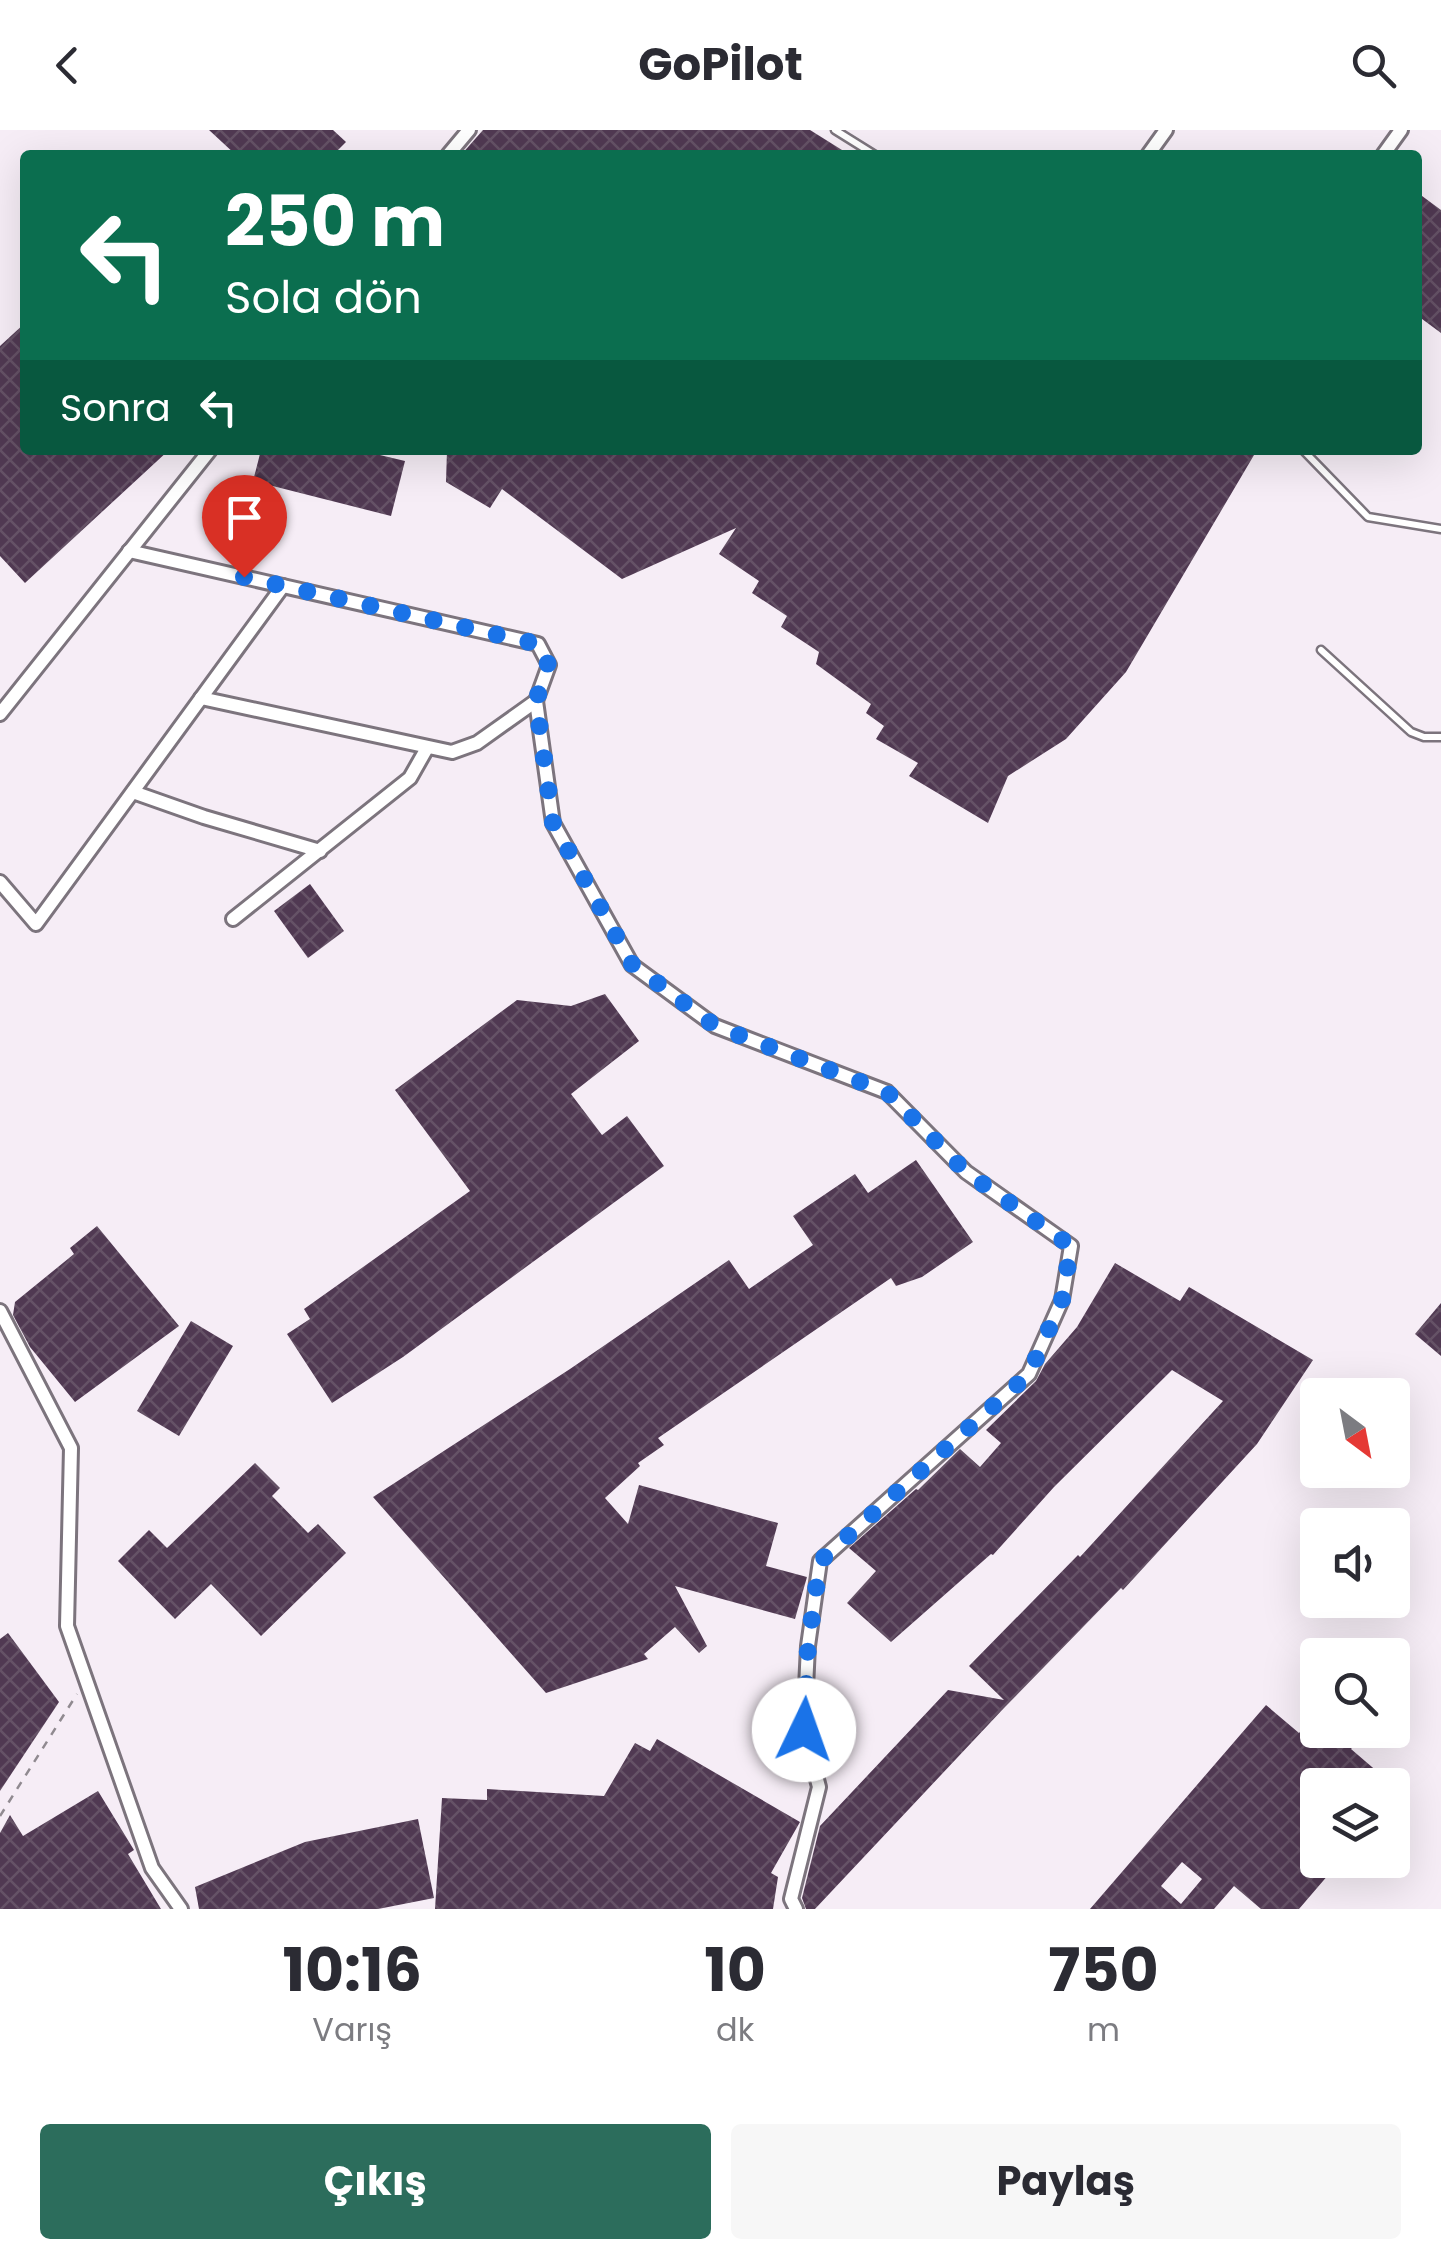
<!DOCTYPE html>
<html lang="tr">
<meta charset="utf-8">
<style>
:root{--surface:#fff;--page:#f7f7f7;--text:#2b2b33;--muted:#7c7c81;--accent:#2c6d5c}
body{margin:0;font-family:Poppins,sans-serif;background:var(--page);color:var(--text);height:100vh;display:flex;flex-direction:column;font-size:38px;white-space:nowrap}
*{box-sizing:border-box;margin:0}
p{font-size:32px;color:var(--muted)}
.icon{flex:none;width:55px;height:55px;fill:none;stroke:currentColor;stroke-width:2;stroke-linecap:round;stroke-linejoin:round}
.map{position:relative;height:1779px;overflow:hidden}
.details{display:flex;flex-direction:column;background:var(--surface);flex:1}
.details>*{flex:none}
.guide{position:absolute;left:20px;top:20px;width:1402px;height:305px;border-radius:10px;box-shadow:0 10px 40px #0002;background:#0b6e4f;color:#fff;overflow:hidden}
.needle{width:65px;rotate:148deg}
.fabs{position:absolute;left:1300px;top:1248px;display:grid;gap:20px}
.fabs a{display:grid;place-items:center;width:110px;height:110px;border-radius:10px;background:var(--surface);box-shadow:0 10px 40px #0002;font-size:50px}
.pin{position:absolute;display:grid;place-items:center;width:85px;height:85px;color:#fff;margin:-102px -42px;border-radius:50% 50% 50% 0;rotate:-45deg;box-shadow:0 0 10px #0007}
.pin .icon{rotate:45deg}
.me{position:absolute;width:110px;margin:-55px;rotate:3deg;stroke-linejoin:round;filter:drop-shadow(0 0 8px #0008)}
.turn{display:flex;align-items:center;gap:35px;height:210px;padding:0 40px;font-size:45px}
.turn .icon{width:130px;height:130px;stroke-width:2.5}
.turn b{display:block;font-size:70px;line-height:85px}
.then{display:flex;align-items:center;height:95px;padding:0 40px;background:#0003;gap:20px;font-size:38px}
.eta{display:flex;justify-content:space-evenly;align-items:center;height:170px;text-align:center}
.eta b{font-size:60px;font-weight:700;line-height:70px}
.button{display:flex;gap:20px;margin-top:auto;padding:20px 40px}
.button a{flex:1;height:115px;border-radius:10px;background:var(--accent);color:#fff;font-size:40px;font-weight:700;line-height:115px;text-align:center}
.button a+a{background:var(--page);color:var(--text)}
header{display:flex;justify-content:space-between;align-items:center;height:130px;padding:0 40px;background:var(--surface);font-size:45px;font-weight:700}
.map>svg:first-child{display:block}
</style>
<header><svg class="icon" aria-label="back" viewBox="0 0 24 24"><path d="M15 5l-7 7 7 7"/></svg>GoPilot<svg class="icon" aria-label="search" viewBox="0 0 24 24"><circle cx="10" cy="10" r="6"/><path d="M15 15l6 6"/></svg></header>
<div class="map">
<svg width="1441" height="1779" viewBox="0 0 1441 1779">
<defs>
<pattern id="building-cross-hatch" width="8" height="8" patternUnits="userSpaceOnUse" patternTransform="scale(2.5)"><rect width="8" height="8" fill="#503952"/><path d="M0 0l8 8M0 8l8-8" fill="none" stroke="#655266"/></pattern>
</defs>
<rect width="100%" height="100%" fill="#f6edf6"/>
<g fill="url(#building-cross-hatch)" fill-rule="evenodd">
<polygon points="209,0 333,0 346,12 333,25 236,25"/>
<polygon points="483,0 810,0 850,25 461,25"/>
<polygon points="1418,63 1441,80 1441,203 1418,186"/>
<polygon points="25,193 25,320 169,320 25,453 0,426 0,216"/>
<polygon points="261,320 359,320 405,331 391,386 253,351"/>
<polygon points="447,320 1257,320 1126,542 1066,609 1008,646 988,693 909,646 918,633 876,609 884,596 866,583 871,574 816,534 819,522 781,497 787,486 752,463 759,451 719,424 736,398 622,449 502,359 490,378 446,352"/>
<polygon points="310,754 344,801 308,828 274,781"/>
<polygon points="605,864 639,911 571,964 602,1005 627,986 664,1036 403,1227 332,1273 287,1204 310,1189 304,1179 470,1061 395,960 517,870 571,876"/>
<polygon points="916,1030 973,1112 922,1147 896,1156 891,1148 658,1308 664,1315 638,1333 640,1336 605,1368 628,1394 639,1355 778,1393 766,1436 807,1447 795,1489 675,1456 707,1516 699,1523 675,1497 644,1524 648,1529 546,1563 373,1367 570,1239 729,1130 749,1159 813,1115 793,1086 855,1044 868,1063"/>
<polygon points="97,1096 179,1196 75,1272 30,1217 13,1185 15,1172 74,1124 70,1118"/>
<polygon points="1115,1133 1180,1171 1189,1157 1313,1230 1257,1314 1123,1460 1121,1458 1004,1578 815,1779 806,1779 802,1768 820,1696 948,1560 1004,1570 969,1536 1078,1425 1080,1427 1223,1271 1172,1240 1054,1357 993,1425 991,1424 891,1512 847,1473 876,1441 849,1418 916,1359 918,1360 960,1319 980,1337 1001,1313 986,1300 1036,1251 1045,1234 1077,1197"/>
<polygon points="1441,1173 1441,1226 1415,1204"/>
<polygon points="191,1191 233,1216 179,1306 137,1281"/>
<polygon points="255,1333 280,1358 272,1366 308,1403 318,1394 346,1423 261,1506 211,1454 175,1489 118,1431 149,1400 167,1418"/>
<polygon points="8,1503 59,1572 0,1661 0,1509"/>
<path d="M1266,1575L1299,1603L1318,1582V1600H1355L1362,1606L1351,1619L1393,1655H1318V1730H1341L1299,1779H1261L1234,1756L1214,1779H1090ZM1182,1732L1202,1749L1181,1774L1161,1756Z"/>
<polygon points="657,1609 800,1692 771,1743 778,1747 773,1779 435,1779 442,1668 487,1670 487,1659 604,1666 635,1613 650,1621"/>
<polygon points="98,1661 134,1720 128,1724 161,1779 0,1779 0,1703 10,1685 23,1706"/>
<polygon points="418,1689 434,1768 378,1779 199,1779 195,1757 305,1712"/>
</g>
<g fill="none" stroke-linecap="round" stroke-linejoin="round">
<defs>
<g id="service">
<polyline points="835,0 875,25"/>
<polyline points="1303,320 1368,387 1441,399"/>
<polyline points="1321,520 1411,602 1424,607 1441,607"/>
</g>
<g id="minor">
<polyline points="448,25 469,0"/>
<polyline points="1148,25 1166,0"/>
<polyline points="1383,25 1401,0"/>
<polyline points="129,421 538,514 549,535 536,571 553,693 632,835 715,896 887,962 966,1042 1071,1116 1062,1170 1029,1244 820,1431 808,1516 804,1600 819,1657 791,1769 796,1779"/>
<polyline points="201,568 452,622 477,613 536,571"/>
<polyline points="0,584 210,320"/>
<polyline points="133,662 204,687 320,721"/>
<polyline points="0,752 36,794 283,456"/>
<polyline points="233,789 410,648 427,618"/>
<polyline points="0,1181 71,1318 67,1496 152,1738 181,1779"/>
</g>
</defs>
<use href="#service" stroke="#7c747d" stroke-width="11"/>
<use href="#minor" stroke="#7c747d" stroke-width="18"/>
<polyline stroke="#908a90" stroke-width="2.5" stroke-dasharray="8 8" stroke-linecap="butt" points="0,1686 77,1564"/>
<use href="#service" stroke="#fff" stroke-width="6"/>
<use href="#minor" stroke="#fff" stroke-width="12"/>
</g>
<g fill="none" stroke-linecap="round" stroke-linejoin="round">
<polyline stroke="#1a73e8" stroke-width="18" stroke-dasharray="0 32.4" points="244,447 538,514 545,522 548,535 536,571 553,693 632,834 715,896 887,962 966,1042 1071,1116 1062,1170 1029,1244 820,1431 808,1516 804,1600"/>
</g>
</svg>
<div class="fabs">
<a><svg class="needle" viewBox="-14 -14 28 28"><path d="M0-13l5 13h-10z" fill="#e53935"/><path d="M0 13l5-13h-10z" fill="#7c7c81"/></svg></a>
<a><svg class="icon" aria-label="sound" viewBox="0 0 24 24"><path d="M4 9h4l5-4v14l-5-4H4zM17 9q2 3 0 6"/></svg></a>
<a><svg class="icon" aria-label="search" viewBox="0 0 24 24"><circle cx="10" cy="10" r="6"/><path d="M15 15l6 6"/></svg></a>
<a><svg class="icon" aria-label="layers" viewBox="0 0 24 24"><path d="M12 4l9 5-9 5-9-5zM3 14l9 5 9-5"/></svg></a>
</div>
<div class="pin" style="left:244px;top:447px;background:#d93025"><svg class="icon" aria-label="arrive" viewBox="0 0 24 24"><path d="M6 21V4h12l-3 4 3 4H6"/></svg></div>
<svg class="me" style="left:804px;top:1600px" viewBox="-20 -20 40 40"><circle r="19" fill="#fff"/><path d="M0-13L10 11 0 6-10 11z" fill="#1a73e8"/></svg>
<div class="guide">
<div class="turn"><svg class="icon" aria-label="left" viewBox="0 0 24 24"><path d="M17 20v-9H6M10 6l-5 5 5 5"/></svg><div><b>250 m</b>Sola dön</div></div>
<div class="then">Sonra<svg class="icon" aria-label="left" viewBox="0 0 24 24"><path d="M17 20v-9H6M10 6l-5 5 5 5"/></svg></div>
</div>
</div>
<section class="details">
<div class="eta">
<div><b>10:16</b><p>Varış</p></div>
<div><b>10</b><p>dk</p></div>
<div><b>750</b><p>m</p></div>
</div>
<div class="button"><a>Çıkış</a><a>Paylaş</a></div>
</section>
